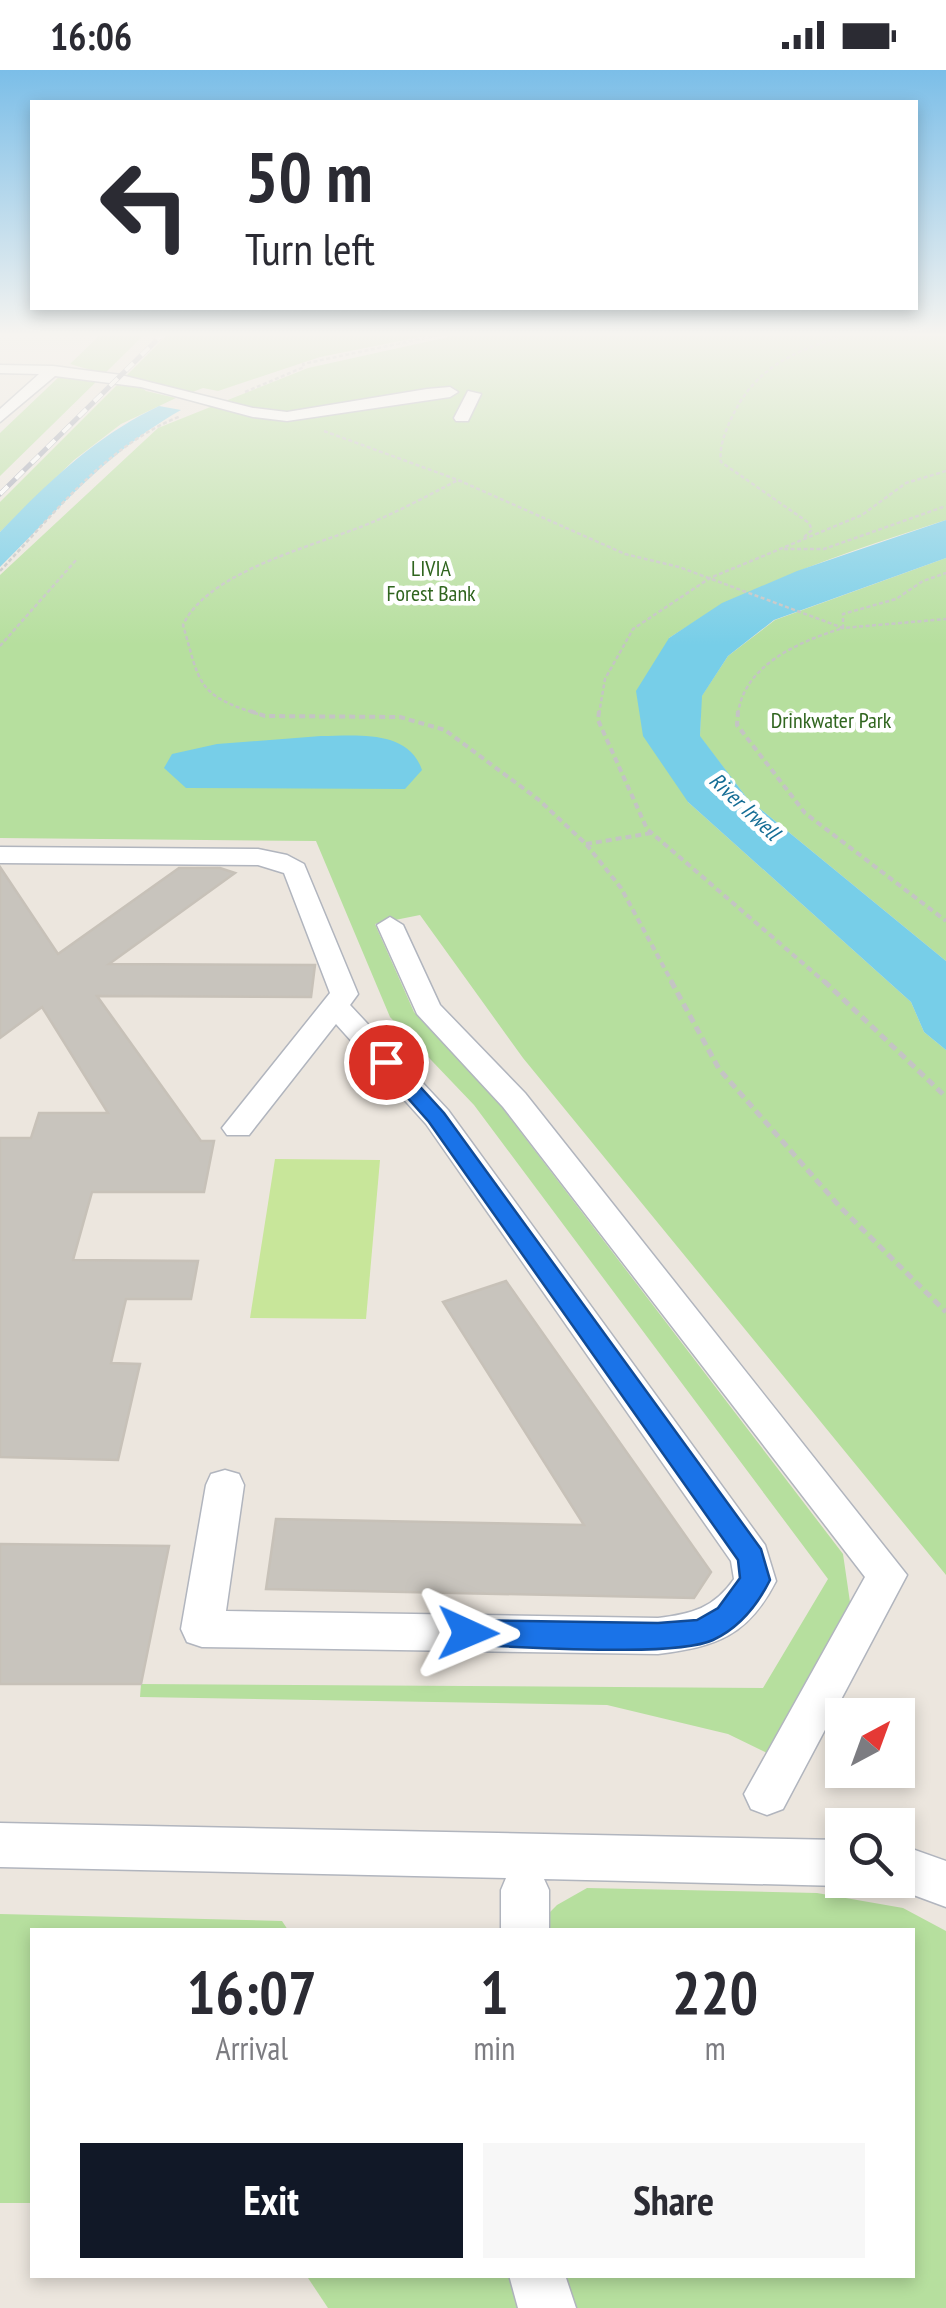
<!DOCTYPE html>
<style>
:root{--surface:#fff;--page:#f7f7f7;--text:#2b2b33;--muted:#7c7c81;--accent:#111827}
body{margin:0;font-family:"PT Sans Narrow",sans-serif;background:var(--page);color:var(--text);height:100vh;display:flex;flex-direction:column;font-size:38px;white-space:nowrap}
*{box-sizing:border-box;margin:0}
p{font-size:32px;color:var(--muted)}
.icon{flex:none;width:55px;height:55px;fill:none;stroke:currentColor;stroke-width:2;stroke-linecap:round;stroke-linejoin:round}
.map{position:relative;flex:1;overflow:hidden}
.details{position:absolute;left:30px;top:1858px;width:885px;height:350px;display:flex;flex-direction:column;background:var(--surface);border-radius:0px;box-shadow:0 5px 15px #0003}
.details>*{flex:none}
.guide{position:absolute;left:30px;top:30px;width:888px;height:210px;border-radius:0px;box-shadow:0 5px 15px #0003;background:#fff;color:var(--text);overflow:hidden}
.needle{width:65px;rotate:41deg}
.buttons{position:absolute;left:825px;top:1628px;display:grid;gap:20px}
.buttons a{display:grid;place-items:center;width:90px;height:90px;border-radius:0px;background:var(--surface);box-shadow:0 5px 15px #0003;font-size:50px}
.pin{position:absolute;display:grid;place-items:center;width:85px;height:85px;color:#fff;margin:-42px;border:5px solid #fff;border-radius:50%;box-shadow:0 2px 10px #0007}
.me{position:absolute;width:110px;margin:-55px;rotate:91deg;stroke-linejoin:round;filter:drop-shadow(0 0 8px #0008)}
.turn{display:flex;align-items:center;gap:35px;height:210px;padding:0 50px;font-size:45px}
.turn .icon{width:130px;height:130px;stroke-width:2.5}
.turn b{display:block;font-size:70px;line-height:85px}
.eta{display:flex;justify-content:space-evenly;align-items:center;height:170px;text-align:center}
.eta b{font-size:60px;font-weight:700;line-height:70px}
.primary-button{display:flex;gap:20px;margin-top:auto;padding:20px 50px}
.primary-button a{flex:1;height:115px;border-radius:0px;background:var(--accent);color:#fff;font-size:40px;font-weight:700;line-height:115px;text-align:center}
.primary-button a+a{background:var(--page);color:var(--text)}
.status{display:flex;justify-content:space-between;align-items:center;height:70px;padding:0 50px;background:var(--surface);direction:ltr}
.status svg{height:28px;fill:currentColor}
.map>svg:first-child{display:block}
</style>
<div class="status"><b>16:06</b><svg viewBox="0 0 49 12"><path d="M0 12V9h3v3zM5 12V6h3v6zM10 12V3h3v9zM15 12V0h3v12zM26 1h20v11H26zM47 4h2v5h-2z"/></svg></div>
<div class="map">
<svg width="946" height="2238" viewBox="0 0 946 2238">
<rect width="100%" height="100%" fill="#ece6de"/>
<g fill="#b6df9e">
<polygon points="103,262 147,262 0,406 0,363 62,304 85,307 91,300 70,294"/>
<polygon points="170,262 282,262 286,267 328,262 349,262 360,267 387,262 445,262 320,287 218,321 203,318 190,323 147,314 142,318 146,321 176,328 121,354 74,390 0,462 0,432"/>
<path d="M471,262H946V450C847,482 757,510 669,568L688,732L911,932L924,962L946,980V1505L523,988L420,845L375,854L414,942L497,1031L843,1484L851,1539L767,1683L728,1664L607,1635L140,1627L141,1614L763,1618L828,1509L474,1035L390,947L316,771L0,768V505L158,358L308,298Z"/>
<polygon points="946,488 946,891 747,728 700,667 701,627 728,586 775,550"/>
<polygon points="587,1818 817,1823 903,1838 946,1861 946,2238 569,2238 559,2205 912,2205 912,1860 542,1860 542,1850 557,1835"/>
<polygon points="0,1844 282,1851 288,1860 32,1860 32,2133 0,2133"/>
<polygon points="306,2205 511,2205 522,2238 328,2238"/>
</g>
<polygon fill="#c8e69a" points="275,1089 380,1090 366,1249 250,1248"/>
<g fill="#77cee8">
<path d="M159,336L181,340C110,380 57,440 0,497V462C48,412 96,366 159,336Z"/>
<polygon points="946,450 946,488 774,550 728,586 702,626 700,666 747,728 946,891 946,980 924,962 911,932 688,732 643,666 636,621 669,568 722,533 797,501"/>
<path d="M321,666C357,666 408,659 422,700L405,719L186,718L164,698L172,684L217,674Z"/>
</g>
<g fill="#c8c4bd" stroke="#c7c1b8" stroke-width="2.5">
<polygon points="0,797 58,884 179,798 220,798 235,803 109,894 315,895 311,927 97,926 201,1071 214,1071 204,1122 92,1122 73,1190 198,1191 191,1229 126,1229 111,1293 140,1294 118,1390 0,1387 0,1068 31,1068 39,1043 108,1043 42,937 0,968"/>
<polygon points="506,1211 711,1502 694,1528 266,1519 276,1449 584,1455 443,1232"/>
<polygon points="0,1474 169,1476 141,1614 0,1614"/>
</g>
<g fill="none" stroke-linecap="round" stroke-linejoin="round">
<defs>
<g id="minor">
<polygon points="0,295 53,296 121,305 253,338 287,342 427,319 450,317 458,322 450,327 287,351 253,347 141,317 55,306 0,352 0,339 39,304 0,303"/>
<polygon points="468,321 481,324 468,351 456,351 454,348"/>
<path d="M0,777L258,779L287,785L304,794L358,924L350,935L448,1040L765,1475L776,1511C748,1566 716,1577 658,1584L202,1577L187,1572L181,1559L206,1415L211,1404L225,1400L239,1404L244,1415L226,1541L658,1548C692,1544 714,1538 734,1509L731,1491L426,1054L336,954L249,1065H227L222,1058L330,923L284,803L258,795L0,793Z"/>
<polygon points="390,847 403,855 440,935 525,1023 907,1505 783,1739 767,1745 751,1739 744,1724 865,1507 503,1037 417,944 377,855"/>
<polygon points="0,1753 842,1770 842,1810 856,1810 842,1816 544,1809 549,1820 549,1860 501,1860 501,1820 506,1808 0,1797"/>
<polygon points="898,1774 946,1791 946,1837 881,1813 880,1810 898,1810"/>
<polygon points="509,2205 565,2205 576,2238 518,2238"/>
</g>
</defs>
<use href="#minor" stroke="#b1b5be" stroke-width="3"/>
<g stroke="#c4c4c4" stroke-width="2.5" stroke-dasharray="4 2.5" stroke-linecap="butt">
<polyline points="245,322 304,297 303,294 453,262"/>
<polyline points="324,361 458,410 625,484 679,497 843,558 946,549"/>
<path d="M804,467L812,460L809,453L721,392C719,376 725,362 732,347C757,293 801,279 855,262"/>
<polyline points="784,479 824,479 946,436"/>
<path d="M0,501C54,444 106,375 181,346"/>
<polyline points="0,576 77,489"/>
<path d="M258,644C196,625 200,613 183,555C209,499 321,475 375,451C403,439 431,424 458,410"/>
<polyline points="599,644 605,609 633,559 710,508 862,445 906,413 946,401"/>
<path d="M738,644C744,594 801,571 843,558V544L896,529L923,511L946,503"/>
</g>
<g stroke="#c4c4c4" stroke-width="4" stroke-dasharray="6 4" stroke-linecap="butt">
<polyline points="250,641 265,646 400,647 445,660 539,730 586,774 621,818 673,914"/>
<polyline points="599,641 598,650 647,759 827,914"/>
<polyline points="738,641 737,655 805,743 946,851"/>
<polyline points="586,774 652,763"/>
</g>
<g stroke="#c4c4c4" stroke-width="5" stroke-dasharray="8 5" stroke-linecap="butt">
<polyline points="671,911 719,999 840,1137 946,1242"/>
<polyline points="824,911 946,1027"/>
</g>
<use href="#minor" fill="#fff" fill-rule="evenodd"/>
<defs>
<polyline id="rail" points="0,424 165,262"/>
</defs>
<use href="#rail" stroke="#a1a5b4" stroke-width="5"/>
<use href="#rail" stroke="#fff" stroke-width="4" stroke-dasharray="11" stroke-linecap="butt"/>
</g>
<linearGradient id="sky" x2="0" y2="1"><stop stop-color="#7bbee8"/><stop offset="0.46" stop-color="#f6f4f0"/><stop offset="1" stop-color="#f6f4f0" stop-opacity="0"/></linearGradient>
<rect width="946" height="575" fill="url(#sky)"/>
<path fill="#1a73e8" stroke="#114b97" stroke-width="2.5" d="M386,986L394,988L444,1043L761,1479L770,1510C757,1536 739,1558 713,1570C674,1588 519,1576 468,1575L458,1572L453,1563L458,1554L468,1550L658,1553L697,1550L718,1538L740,1508L738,1490L429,1052L376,992Z"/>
<g text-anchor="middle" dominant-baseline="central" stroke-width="9" stroke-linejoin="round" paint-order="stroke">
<g font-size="22" fill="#30651f" stroke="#fff">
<text x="431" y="498">LIVIA<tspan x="431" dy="25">Forest Bank</tspan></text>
<text x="831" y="650">Drinkwater Park</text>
</g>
<g font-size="22" font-style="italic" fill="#156d95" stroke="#fff">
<text transform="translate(745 736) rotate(43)">River Irwell</text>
</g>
</g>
</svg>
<div class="buttons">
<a><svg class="needle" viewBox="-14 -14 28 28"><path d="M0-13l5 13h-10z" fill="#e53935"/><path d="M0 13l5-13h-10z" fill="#7c7c81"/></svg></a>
<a><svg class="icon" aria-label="search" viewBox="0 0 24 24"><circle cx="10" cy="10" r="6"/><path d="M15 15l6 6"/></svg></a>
</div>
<div class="pin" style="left:386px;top:992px;background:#d93025"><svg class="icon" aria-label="arrive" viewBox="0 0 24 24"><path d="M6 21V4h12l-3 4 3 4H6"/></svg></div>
<svg class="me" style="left:468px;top:1563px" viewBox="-20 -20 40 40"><path d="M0-17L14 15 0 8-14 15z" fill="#1a73e8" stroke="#fff" stroke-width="4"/></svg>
<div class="guide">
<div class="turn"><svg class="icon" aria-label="left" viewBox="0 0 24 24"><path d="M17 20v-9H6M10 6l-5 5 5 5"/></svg><div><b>50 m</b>Turn left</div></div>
</div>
<section class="details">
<div class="eta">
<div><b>16:07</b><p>Arrival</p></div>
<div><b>1</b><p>min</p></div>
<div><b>220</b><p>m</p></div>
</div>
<div class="primary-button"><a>Exit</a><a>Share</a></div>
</section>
</div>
